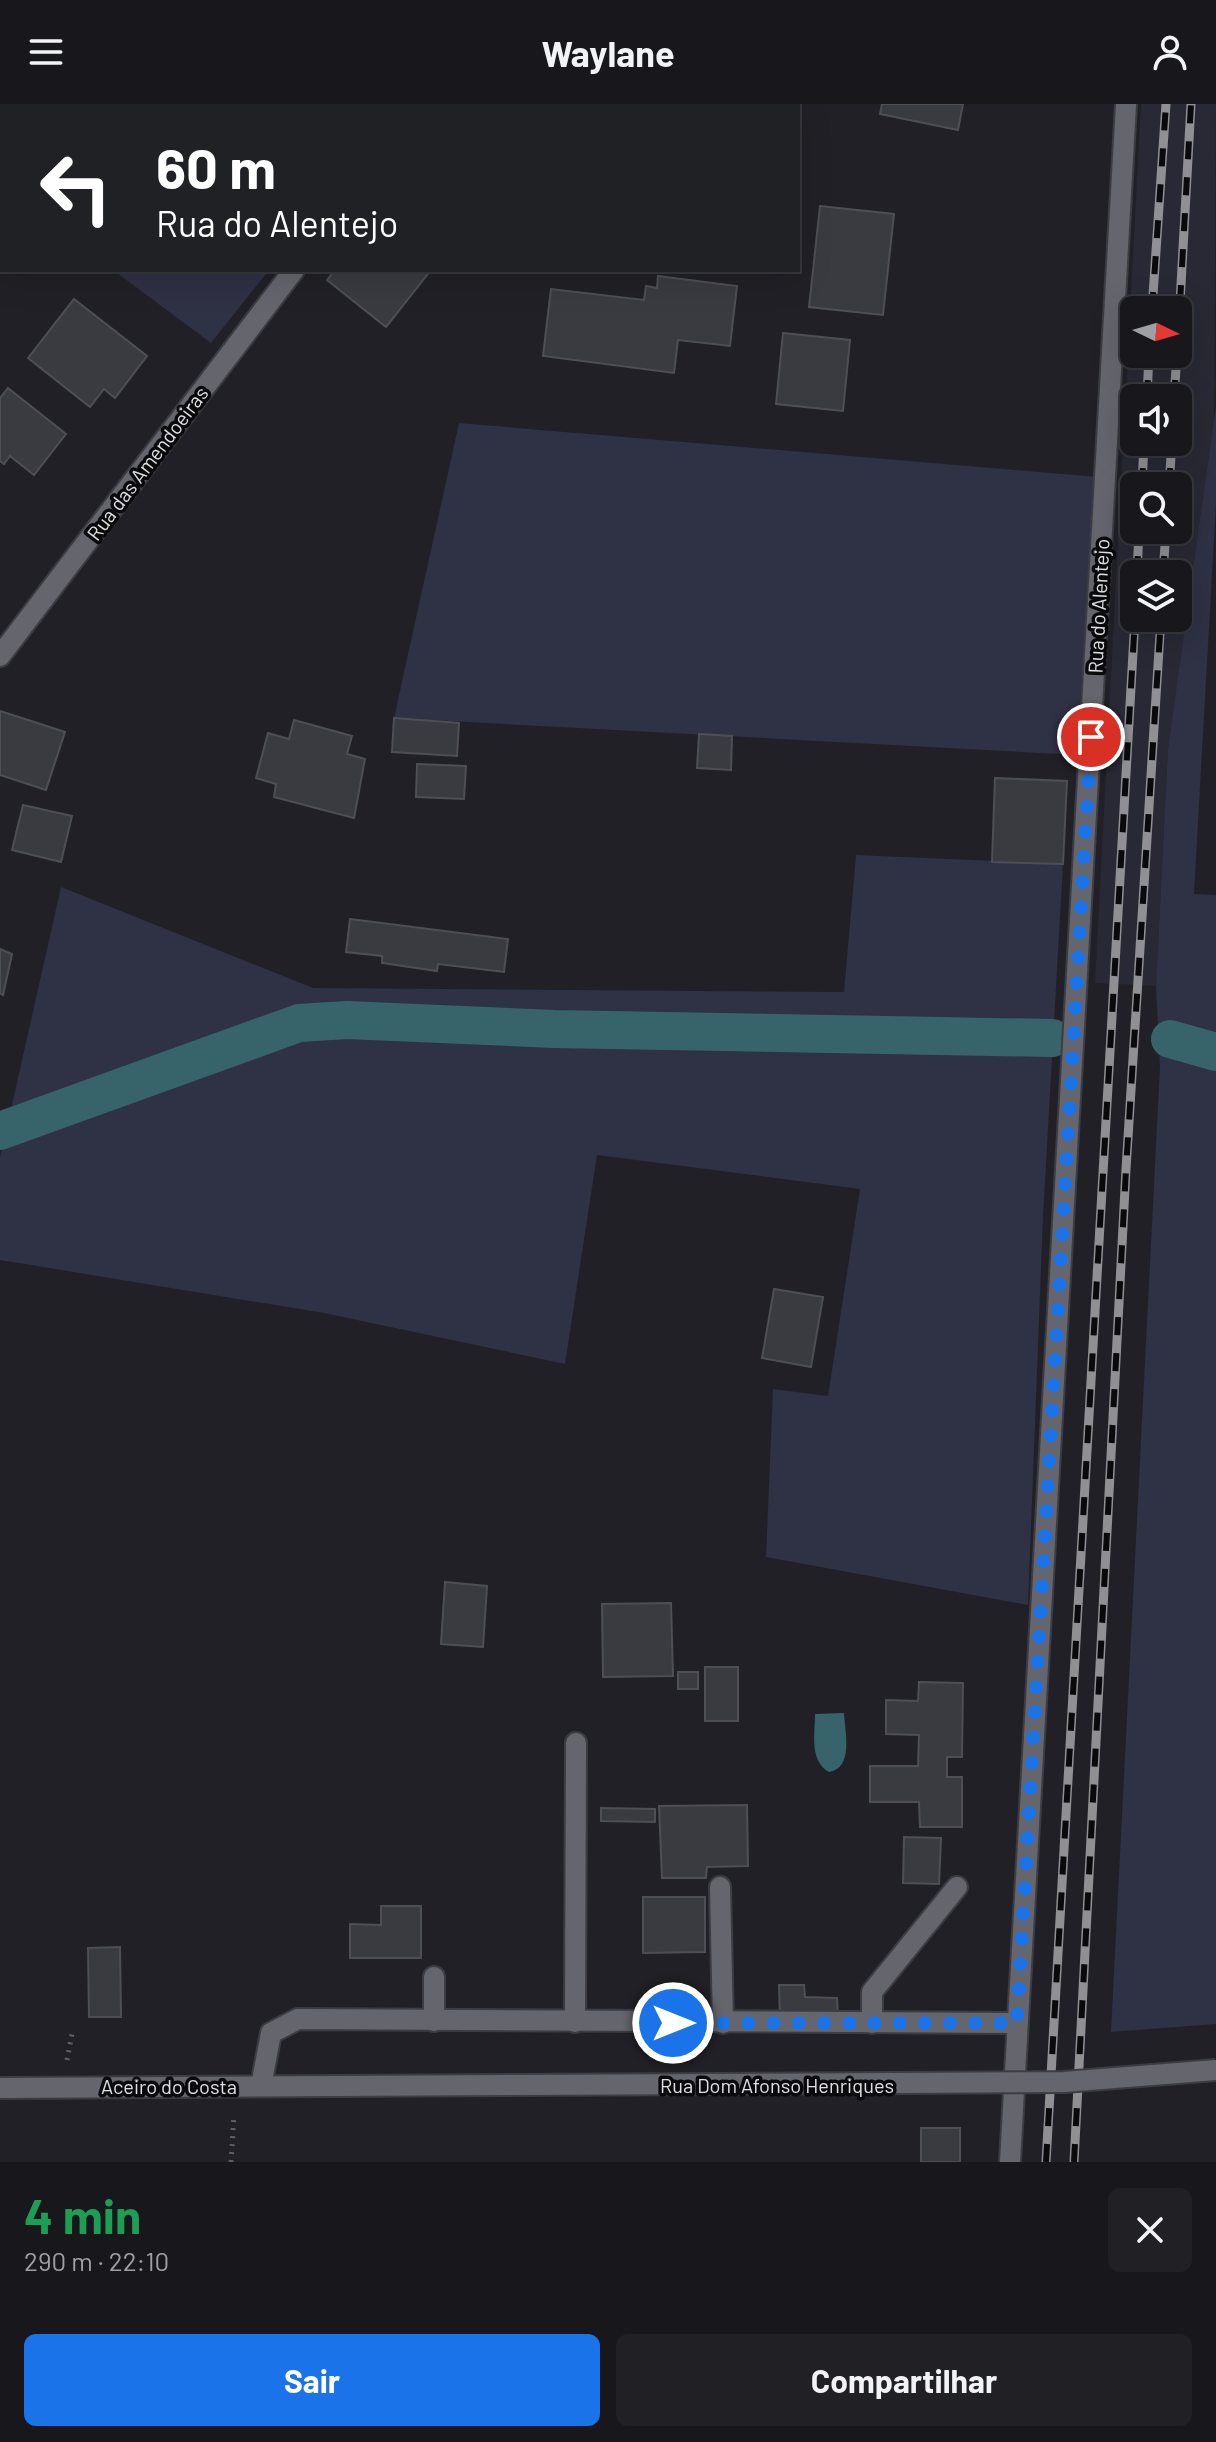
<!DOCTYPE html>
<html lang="pt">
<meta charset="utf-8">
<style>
:root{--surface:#18181c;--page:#212125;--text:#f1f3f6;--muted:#9fa0a3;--line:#36373b;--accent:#1a73e8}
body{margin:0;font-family:Barlow,sans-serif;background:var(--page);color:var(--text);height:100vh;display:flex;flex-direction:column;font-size:30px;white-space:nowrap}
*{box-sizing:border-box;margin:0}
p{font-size:26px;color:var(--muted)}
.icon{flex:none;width:44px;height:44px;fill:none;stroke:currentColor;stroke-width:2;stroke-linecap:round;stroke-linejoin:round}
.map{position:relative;height:2058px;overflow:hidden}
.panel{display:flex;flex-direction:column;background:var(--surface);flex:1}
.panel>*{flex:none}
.top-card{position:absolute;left:0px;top:0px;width:800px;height:168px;box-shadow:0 8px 32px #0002,0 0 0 2px var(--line);background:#202124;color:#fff;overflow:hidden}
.needle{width:52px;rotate:95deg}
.fabs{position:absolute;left:1120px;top:192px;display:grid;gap:16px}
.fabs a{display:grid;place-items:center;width:72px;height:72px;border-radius:12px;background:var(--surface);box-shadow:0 8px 32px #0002,0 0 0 2px var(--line);font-size:40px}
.pin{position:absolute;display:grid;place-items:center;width:68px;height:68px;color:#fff;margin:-34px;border:4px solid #fff;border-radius:50%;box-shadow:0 2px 8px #0007}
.me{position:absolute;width:88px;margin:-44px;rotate:90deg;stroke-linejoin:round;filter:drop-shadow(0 0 6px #0008)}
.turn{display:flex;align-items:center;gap:28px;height:168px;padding:0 24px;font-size:36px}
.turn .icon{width:104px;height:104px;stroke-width:2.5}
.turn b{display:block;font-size:56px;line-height:68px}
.round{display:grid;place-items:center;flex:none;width:84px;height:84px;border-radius:12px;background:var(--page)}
.headline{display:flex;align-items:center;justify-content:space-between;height:136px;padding:0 24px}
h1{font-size:48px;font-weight:700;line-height:60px;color:#1e9e55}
.action{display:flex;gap:16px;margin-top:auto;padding:16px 24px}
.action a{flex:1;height:92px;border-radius:12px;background:var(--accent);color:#fff;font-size:32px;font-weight:700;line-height:92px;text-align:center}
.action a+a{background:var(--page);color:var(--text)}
header{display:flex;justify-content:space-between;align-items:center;height:104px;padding:0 24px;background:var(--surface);font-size:36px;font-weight:700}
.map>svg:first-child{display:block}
</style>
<header><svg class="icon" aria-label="menu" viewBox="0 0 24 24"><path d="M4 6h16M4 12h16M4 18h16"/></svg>Waylane<svg class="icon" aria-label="person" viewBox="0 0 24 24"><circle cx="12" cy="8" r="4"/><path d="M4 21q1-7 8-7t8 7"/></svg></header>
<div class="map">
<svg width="1216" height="2058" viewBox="0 0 1216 2058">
<rect width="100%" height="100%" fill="#202026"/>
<path fill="#282934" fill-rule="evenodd" d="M1141,0H1216L1214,327L1168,644L1156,882L1095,879ZM1134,206H1178V250H1134ZM1134,294H1178V338H1134ZM1134,382H1178V426H1134ZM1134,470H1178V514H1134Z"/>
<g fill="#2f3144">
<polygon points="86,0 403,0 84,2"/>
<polygon points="113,166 269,166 211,239"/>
<polygon points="1216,302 1216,399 1194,790 1216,791 1216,1920 1111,1928 1160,962 1156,882 1168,644"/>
<polygon points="459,319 1098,373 1076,651 394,614"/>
<polygon points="856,751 1063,760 1043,1113 1028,1501 766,1453 773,1285 828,1292 860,1085 597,1051 565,1260 324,1209 0,1156 0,1054 61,783 313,884 844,888"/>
</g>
<path fill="#37646a" d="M844,1609C845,1628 854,1664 829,1668C809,1657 815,1630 815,1610Z"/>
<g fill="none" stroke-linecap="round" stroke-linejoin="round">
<g stroke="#37646a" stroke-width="38">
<polyline points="1170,935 1216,948"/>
<polyline points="0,1027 299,919 347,916 554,925 1052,934"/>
</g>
</g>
<g fill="#3a3a41" stroke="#4e4f56" stroke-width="2">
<polygon points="494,0 558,0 494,2"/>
<polygon points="882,0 963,0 958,26 880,10"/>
<polygon points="820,102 894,110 883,211 809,203"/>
<polygon points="335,166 431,166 386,223 327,176"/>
<polygon points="658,172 737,182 730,242 678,236 674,269 543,252 551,185 644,196 646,182 657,184"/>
<polygon points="74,195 147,252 115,294 104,285 90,303 28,254"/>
<polygon points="783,229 850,236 843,307 776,300"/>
<polygon points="8,284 66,330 34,371 10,352 4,360 0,357 0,294"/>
<polygon points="0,607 65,628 46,686 0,671"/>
<polygon points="394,614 459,619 457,652 392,648"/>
<polygon points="294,616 352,632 347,650 365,655 354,714 274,693 276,680 256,674 268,629 289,635"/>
<polygon points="699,630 732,632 731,666 697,664"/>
<polygon points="417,660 466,662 464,695 416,693"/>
<polygon points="995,674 1067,677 1063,760 992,758"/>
<polygon points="23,701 72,712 61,758 12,746"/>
<polygon points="350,815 508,835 504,868 438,860 437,867 382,859 382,852 346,848"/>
<polygon points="0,845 12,850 3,891 0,889"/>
<polygon points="774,1185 823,1193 811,1263 762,1254"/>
<polygon points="445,1478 487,1482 483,1543 441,1540"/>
<polygon points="671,1499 673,1572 603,1573 602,1500"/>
<rect x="705" y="1563" width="33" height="54"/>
<rect x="678" y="1568" width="20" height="17"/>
<polygon points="919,1578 963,1579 962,1653 947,1653 947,1673 962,1673 962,1723 920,1723 919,1698 870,1698 870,1662 918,1662 919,1631 886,1630 886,1596 918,1597"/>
<polygon points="747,1701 748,1762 707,1763 706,1774 662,1774 659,1702"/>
<polygon points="601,1704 655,1705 655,1718 601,1717"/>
<polygon points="904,1733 941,1734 939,1780 903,1779"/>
<polygon points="643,1793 705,1793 705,1848 643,1849"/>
<polygon points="381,1802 421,1802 421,1854 350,1854 350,1820 381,1821"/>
<polygon points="120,1843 121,1913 89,1913 88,1844"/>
<polygon points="779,1881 804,1881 805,1893 837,1894 838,1914 780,1914"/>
<rect x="921" y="2024" width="39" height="34"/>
</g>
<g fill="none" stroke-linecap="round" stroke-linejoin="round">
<defs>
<g id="minor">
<polyline points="419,2 421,0"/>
<polyline points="0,552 294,166"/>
<polyline points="720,1783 723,1919"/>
<polyline points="434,1873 434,1917"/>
<polyline points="575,1918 576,1639"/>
<polyline points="872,1919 872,1888 957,1783"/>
<polyline points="261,1982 271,1929 298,1915 1017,1919"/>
<polyline points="0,1984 337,1982"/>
<polyline points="1010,2058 1126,0"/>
</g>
</defs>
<use href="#minor" stroke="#3c3d42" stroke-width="24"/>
<g stroke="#606065" stroke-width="5" stroke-dasharray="2 6" stroke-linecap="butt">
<polyline points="67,1956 72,1930"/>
<polyline points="231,2058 234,2011"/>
</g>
<use href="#minor" stroke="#65666d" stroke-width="20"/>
<defs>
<g id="rail">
<polyline points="1152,206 1166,0"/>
<polyline points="1178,235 1191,0"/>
<polyline points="1147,294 1149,250"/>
<polyline points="1174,294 1177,250"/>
<polyline points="1142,382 1144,338"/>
<polyline points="1169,382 1172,338"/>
<polyline points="1137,470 1139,426"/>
<polyline points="1163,470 1166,426"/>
<polyline points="1046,2058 1135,514"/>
<polyline points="1074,2058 1126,1065 1161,514"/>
</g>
</defs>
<use href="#rail" stroke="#909094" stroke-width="9"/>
<use href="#rail" stroke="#0a0a0d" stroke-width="6" stroke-dasharray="18" stroke-linecap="butt"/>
<defs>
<polyline id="minor-bridge" points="337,1982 1064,1978 1216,1966"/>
</defs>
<use href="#minor-bridge" stroke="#3c3d42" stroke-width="24" stroke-linecap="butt"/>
<use href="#minor-bridge" stroke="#65666d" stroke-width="20"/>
</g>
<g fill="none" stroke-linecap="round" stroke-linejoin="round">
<polyline stroke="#1a73e8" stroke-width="14" stroke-dasharray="0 25.2" points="673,1919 1017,1919 1091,633"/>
</g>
<g text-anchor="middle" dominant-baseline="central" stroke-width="7" stroke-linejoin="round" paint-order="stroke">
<g font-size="20" fill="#dfe0e3" stroke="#0a0a0d">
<text transform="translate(147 359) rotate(-53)">Rua das Amendoeiras</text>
<text transform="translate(1098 502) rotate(-87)">Rua do Alentejo</text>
<text x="777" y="1981">Rua Dom Afonso Henriques</text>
<text x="169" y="1982">Aceiro do Costa</text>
</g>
</g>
</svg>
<div class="fabs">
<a><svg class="needle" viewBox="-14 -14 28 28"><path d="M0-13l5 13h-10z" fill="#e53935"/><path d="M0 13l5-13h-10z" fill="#9fa0a3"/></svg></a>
<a><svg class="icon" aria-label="sound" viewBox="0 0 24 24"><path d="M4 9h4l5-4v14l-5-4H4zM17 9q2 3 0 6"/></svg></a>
<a><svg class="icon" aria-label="search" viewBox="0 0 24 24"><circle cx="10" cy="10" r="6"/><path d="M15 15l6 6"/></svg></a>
<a><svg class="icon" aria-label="layers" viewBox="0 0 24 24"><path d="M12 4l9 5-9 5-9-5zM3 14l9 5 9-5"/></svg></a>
</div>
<div class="pin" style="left:1091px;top:633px;background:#d93025"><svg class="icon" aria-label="arrive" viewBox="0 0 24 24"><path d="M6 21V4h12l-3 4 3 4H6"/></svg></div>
<svg class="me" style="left:673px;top:1919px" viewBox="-20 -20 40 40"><circle r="17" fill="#1a73e8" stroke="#fff" stroke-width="3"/><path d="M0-11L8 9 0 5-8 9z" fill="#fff"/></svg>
<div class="top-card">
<div class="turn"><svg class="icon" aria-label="left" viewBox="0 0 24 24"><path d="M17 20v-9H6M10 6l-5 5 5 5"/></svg><div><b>60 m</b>Rua do Alentejo</div></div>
</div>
</div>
<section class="panel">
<div class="headline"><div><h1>4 min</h1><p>290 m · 22:10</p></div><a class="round"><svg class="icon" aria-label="close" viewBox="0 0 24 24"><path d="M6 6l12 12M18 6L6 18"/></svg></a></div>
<div class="action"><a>Sair</a><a>Compartilhar</a></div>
</section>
